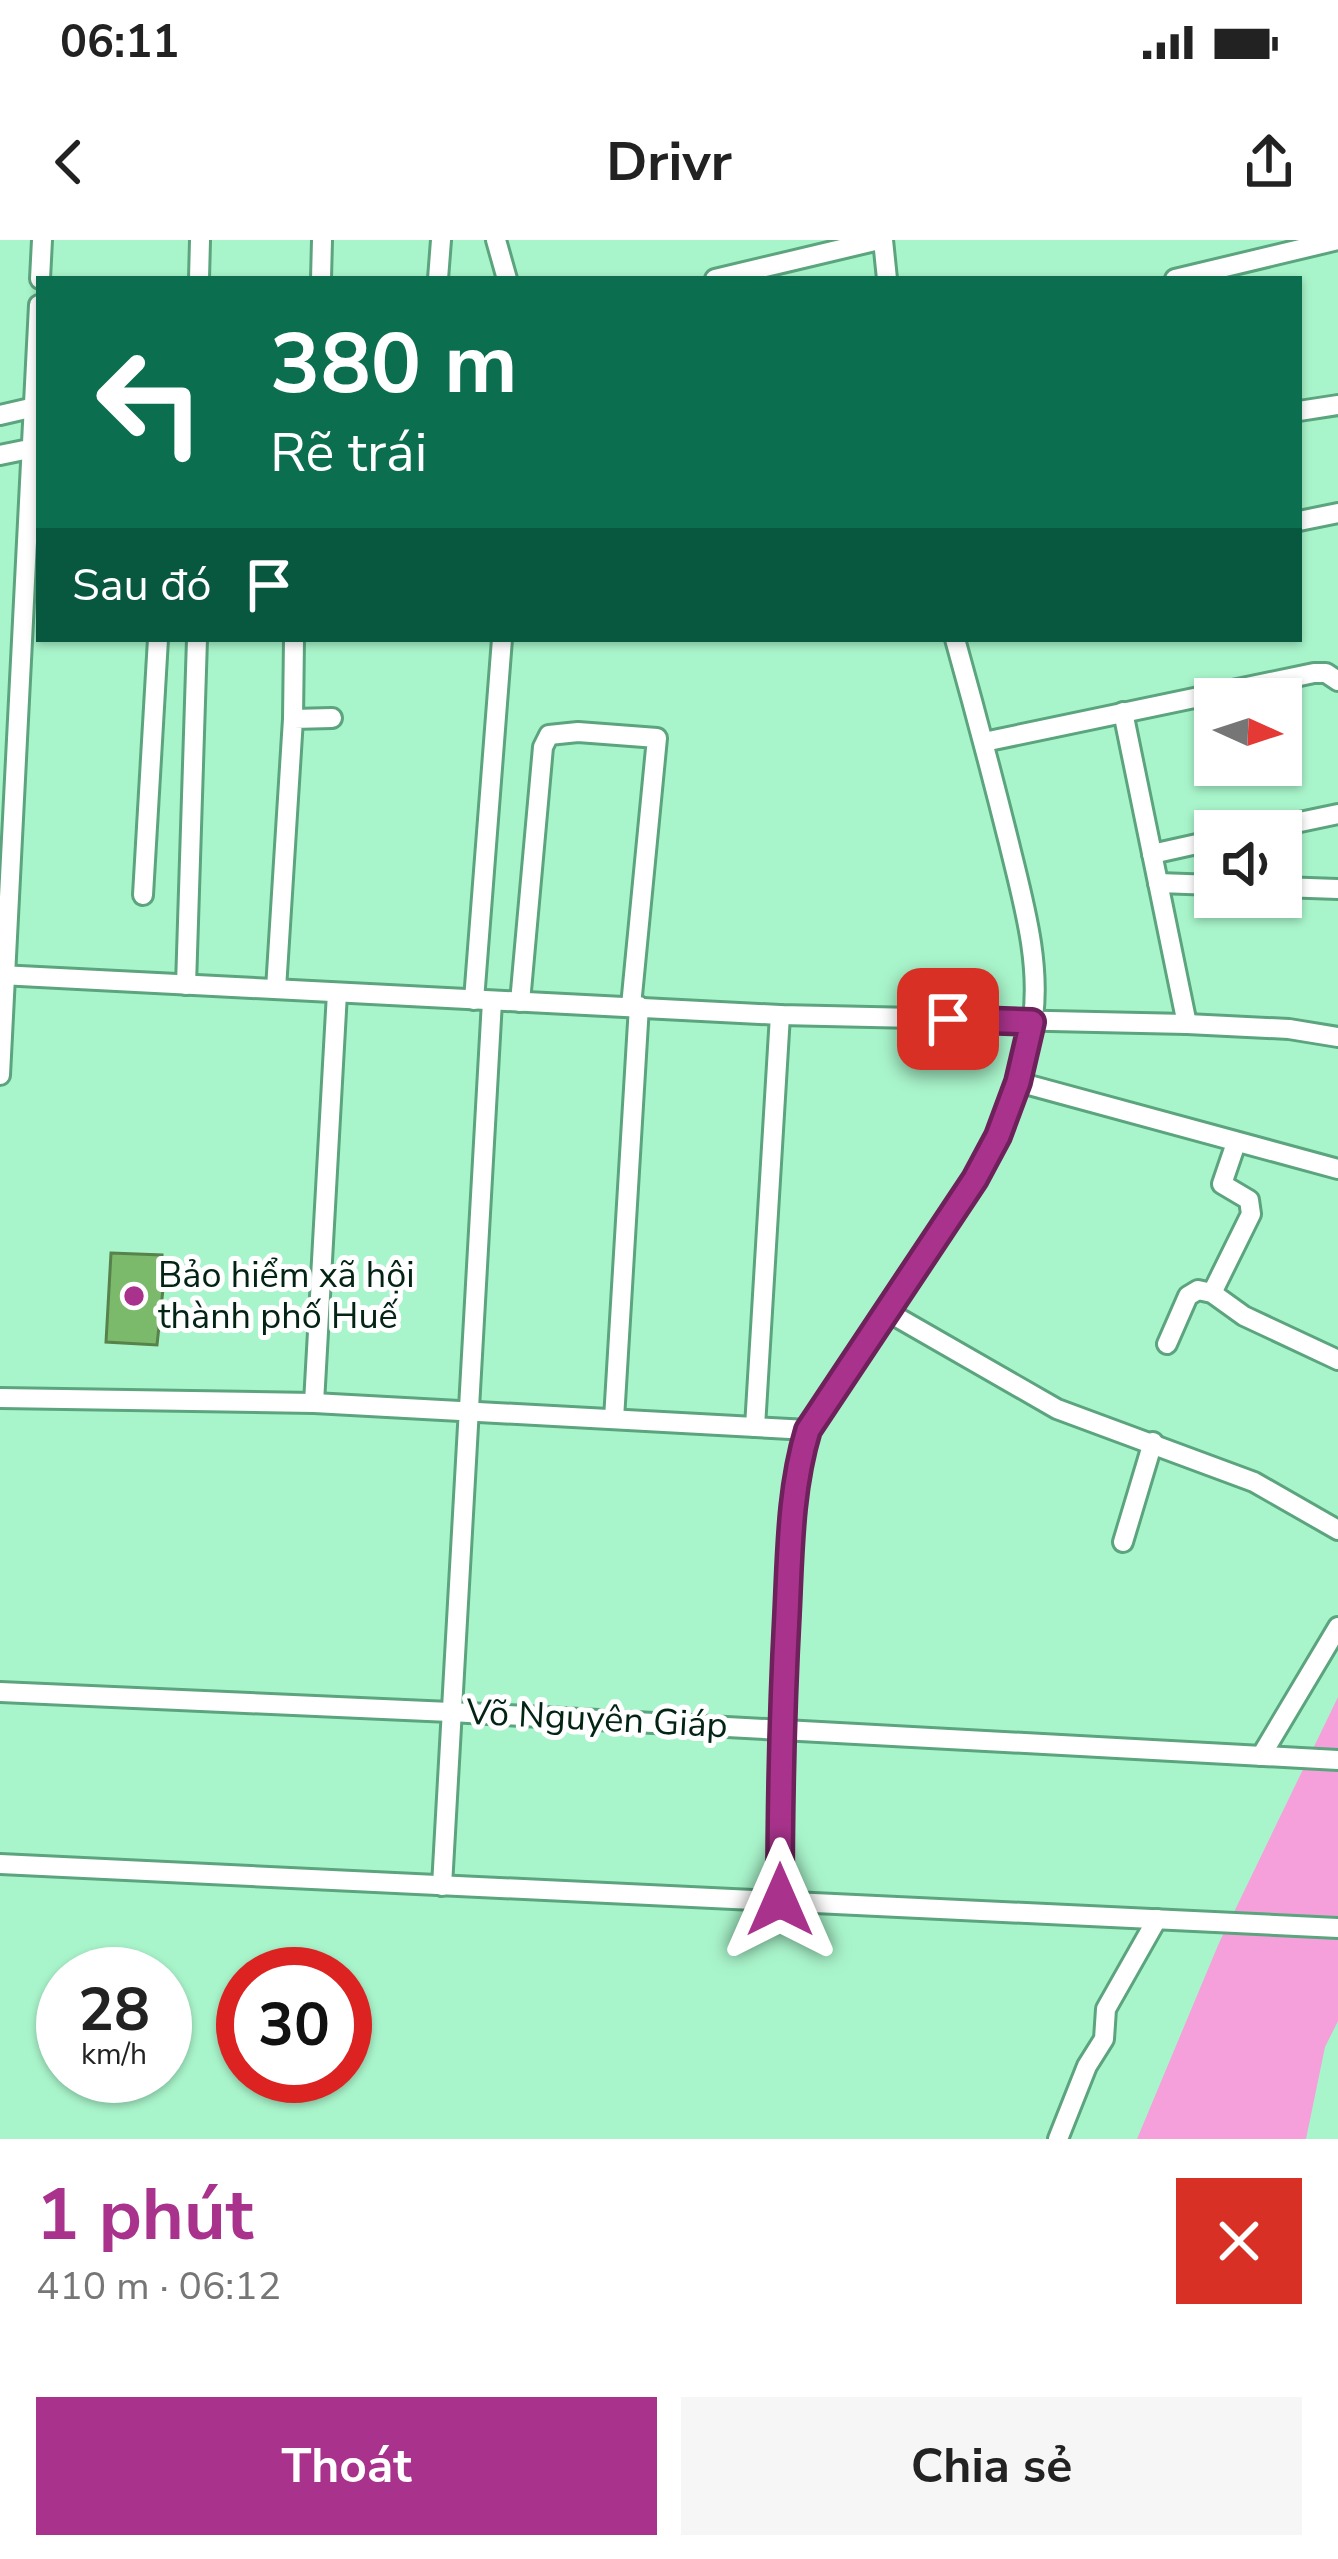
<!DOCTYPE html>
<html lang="vi">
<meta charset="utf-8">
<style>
:root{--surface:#fff;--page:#f6f6f6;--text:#222;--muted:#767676;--accent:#a9338c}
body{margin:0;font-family:"Nunito Sans",sans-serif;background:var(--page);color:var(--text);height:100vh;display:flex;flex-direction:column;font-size:45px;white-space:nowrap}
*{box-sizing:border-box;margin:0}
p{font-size:39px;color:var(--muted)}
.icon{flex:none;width:66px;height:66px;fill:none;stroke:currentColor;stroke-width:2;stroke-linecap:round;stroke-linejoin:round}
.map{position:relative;height:1899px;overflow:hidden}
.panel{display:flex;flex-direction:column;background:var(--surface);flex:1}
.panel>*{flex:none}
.guide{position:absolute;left:36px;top:36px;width:1266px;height:366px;border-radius:0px;box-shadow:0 3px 9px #0004;background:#0b6e4f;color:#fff;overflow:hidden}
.needle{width:78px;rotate:93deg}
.controls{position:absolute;left:1194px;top:438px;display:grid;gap:24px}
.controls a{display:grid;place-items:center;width:108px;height:108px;border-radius:0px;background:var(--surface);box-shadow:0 3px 9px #0004;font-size:60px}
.speed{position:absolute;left:36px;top:1707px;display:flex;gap:24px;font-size:60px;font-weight:700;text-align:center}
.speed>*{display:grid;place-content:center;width:156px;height:156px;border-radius:50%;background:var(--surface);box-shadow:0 3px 9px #0004;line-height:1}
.speed small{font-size:30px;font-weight:400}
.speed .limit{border:18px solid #d22;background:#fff;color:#111}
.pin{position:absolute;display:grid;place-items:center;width:102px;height:102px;color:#fff;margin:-51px;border-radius:24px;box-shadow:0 6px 18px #0006}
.me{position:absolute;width:132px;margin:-66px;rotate:0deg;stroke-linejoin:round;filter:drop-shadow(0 0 9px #0008)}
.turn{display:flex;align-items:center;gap:42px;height:252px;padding:0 36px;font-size:54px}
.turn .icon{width:156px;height:156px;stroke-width:2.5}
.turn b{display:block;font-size:84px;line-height:102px}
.then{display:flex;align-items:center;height:114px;padding:0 36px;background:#0003;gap:24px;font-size:45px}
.round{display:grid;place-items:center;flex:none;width:126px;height:126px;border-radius:0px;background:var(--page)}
.summary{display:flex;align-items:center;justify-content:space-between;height:204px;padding:0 36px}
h1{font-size:72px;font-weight:700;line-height:90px;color:var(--accent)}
.primary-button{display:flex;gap:24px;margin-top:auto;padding:24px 36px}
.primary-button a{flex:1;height:138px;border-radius:0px;background:var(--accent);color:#fff;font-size:48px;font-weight:700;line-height:138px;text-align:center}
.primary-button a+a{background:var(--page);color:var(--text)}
.status{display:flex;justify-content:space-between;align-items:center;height:84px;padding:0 60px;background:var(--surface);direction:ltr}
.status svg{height:33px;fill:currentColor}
header{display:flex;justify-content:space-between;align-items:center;height:156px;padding:0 36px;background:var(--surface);font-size:54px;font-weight:700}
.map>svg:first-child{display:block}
</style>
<div class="status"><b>06:11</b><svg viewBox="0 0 49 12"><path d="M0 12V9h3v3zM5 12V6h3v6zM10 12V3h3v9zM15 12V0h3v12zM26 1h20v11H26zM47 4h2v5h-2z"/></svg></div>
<header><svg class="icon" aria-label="back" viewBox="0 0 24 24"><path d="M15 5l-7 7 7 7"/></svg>Drivr<svg class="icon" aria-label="share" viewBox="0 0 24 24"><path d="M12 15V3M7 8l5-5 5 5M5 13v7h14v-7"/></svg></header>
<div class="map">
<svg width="1338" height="1899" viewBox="0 0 1338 1899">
<rect width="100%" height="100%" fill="#a9f5cb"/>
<polygon fill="#f5a0da" points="1338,1457 1338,1781 1325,1807 1306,1899 1137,1899 1219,1703"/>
<polygon fill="#7bb96b" stroke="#57824b" stroke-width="3" points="111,1013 162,1015 160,1040 164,1040 157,1105 106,1102"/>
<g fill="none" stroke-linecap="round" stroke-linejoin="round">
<defs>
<g id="minor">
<polyline points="496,0 507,39"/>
<polyline points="883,0 887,39"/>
<polyline points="40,39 42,0"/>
<polyline points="199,39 200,0"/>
<polyline points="321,39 322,0"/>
<polyline points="438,39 441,0"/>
<polyline points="715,39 879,0"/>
<polyline points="1175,39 1338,0"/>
<polyline points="1299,171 1338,165"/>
<polyline points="0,175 39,166"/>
<polyline points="0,215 39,207"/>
<polyline points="1299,281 1338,273"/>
<polyline points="1123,472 1187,784"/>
<polyline points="293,479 294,399"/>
<polyline points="984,502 1314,433 1326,433 1338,441"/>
<polyline points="1257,591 1338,574"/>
<polyline points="1152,614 1215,600"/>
<polyline points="1158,643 1215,645"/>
<polyline points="1281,647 1338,649"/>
<polyline points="143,655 158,399"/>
<polyline points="0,735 780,775 1187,784 1289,789 1338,797"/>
<polyline points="186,745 197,399"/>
<polyline points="276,749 293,479 332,478"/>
<polyline points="474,760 502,399"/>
<polyline points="520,762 543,507 549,495 578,492 657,498 631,766"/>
<polyline points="0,835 39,65"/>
<polyline points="1018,842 1338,929"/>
<polyline points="1212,1053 1251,974 1249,960 1222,944 1236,903"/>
<polyline points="888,1072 1057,1169 1254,1242 1338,1290"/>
<polyline points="1167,1104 1188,1056 1198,1050 1212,1053 1244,1076 1338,1120"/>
<polyline points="0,1158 314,1163 808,1190"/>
<polyline points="314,1163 337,753"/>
<polyline points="614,1179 639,766"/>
<polyline points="755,1187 780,775"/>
<polyline points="1123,1302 1153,1202"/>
<polyline points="0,1452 450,1472 1338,1520"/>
<polyline points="1261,1516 1338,1387"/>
<polyline points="0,1624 1338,1688"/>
<polyline points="442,1646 492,761"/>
<path d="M780,1660C780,1561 782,1463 787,1364C790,1306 791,1246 808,1190L975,939C1001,890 1022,839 1032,785C1042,725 1023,661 1009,603C992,535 974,467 955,399"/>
<polyline points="1058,1899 1087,1826 1104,1799 1106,1769 1157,1679"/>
</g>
</defs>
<use href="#minor" stroke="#5ba47e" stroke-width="24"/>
<use href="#minor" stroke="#fff" stroke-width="18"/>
</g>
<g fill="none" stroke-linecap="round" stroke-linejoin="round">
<defs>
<path id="route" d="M780,1660C780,1565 782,1469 787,1374C790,1312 790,1249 808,1190L975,939L998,896L1018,842L1032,782L948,779"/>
</defs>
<use href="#route" stroke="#6e215b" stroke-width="30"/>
<use href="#route" stroke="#a9338c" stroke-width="21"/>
</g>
<circle fill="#a9338c" stroke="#fff" stroke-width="4.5" cx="134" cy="1056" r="12"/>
<g text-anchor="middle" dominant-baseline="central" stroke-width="10" stroke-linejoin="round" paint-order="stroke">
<g font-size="36" fill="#032314" stroke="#fff" text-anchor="start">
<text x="158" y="1035">Bảo hiểm xã hội<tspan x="158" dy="41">thành phố Huế</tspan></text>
</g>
<g font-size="36" fill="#032314" stroke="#fff">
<text transform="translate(597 1479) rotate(3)">Võ Nguyên Giáp</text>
</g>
</g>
</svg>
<div class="controls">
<a><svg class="needle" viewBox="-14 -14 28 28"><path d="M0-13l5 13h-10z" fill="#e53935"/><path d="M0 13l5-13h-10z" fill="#767676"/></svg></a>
<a><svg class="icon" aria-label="sound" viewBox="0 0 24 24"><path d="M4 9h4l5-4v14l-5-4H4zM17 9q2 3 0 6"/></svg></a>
</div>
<div class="speed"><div>28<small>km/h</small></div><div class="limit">30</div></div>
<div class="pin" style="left:948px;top:779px;background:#d93025"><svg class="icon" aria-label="arrive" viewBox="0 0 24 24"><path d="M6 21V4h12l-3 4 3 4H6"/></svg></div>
<svg class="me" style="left:780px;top:1660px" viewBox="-20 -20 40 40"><path d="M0-17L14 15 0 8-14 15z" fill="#a9338c" stroke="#fff" stroke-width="4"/></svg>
<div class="guide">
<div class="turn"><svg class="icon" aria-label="left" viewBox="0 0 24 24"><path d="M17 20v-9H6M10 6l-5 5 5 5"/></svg><div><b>380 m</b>Rẽ trái</div></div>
<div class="then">Sau đó<svg class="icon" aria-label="arrive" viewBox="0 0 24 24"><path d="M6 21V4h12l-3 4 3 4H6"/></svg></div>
</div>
</div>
<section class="panel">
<div class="summary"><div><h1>1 phút</h1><p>410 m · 06:12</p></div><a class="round" style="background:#d93025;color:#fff"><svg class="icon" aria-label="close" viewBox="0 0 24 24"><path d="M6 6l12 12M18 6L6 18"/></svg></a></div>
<div class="primary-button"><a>Thoát</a><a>Chia sẻ</a></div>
</section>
